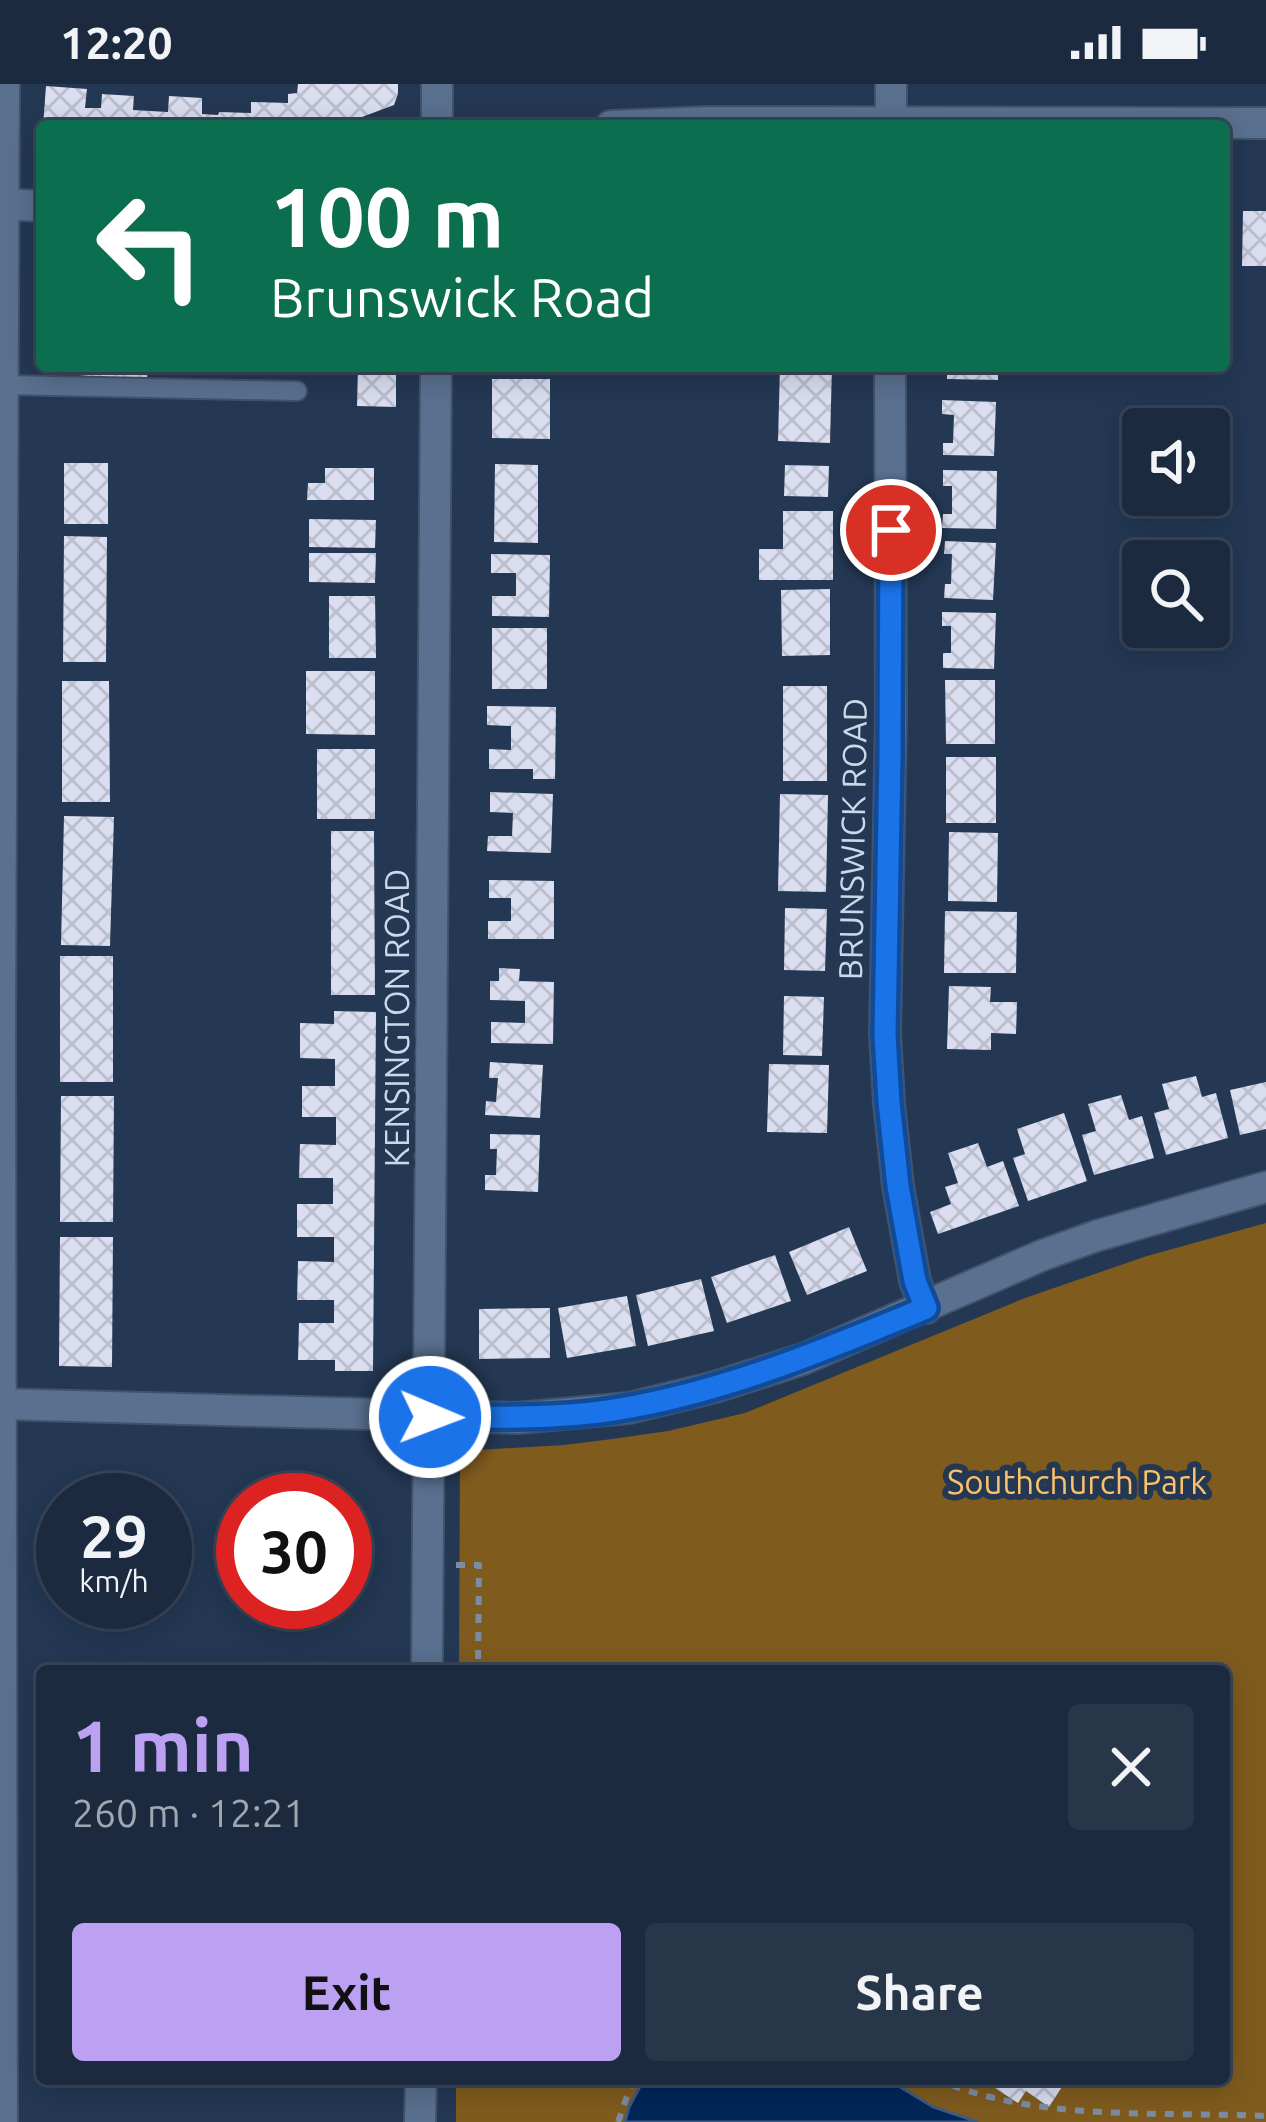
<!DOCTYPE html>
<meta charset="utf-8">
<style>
:root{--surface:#1b2a3f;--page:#28364a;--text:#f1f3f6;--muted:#a0a7b0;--line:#394659;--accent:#bca0f2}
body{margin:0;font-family:Ubuntu,sans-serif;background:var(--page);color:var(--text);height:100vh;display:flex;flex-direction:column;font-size:45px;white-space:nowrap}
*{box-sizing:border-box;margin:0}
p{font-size:39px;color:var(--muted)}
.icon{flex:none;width:66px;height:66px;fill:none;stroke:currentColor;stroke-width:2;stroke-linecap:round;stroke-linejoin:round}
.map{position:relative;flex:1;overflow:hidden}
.sheet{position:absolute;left:36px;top:1581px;width:1194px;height:420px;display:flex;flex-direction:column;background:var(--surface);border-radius:12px;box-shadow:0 6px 30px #0003,0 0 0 3px var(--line)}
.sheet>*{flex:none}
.banner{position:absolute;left:36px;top:36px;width:1194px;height:252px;border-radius:12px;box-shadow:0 6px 30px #0003,0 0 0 3px var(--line);background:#0b6e4f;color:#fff;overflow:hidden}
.buttons{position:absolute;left:1122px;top:324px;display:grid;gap:24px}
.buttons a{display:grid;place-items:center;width:108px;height:108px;border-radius:12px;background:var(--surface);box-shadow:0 6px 30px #0003,0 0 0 3px var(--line);font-size:60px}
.speed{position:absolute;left:36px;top:1389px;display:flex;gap:24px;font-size:60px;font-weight:700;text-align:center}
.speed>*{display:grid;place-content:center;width:156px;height:156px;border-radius:50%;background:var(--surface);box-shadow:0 6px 30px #0003,0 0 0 3px var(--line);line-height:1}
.speed small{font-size:30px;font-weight:400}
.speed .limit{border:18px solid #d22;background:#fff;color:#111}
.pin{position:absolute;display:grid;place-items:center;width:102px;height:102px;color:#fff;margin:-51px;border:6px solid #fff;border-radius:50%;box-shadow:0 3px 12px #0007}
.me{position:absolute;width:132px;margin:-66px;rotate:91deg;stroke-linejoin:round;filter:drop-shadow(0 0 9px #0008)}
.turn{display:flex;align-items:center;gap:42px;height:252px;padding:0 36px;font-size:54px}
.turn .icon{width:156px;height:156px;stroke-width:2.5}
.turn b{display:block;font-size:84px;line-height:102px}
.round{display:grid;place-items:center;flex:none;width:126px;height:126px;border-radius:12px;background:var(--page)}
.headline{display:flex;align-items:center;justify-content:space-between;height:204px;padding:0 36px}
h1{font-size:72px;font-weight:700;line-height:90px;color:var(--accent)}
.action{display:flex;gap:24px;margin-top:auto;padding:24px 36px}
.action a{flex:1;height:138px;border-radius:12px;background:var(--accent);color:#111;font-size:48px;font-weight:700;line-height:138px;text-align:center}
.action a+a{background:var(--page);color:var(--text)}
.status{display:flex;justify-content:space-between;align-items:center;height:84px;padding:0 60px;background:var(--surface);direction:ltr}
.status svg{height:33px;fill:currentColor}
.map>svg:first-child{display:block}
</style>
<div class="status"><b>12:20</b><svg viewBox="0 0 49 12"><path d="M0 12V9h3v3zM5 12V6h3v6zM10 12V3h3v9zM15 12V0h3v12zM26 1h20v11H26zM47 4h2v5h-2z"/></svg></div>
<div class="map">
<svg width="1266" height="2038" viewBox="0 0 1266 2038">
<defs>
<pattern id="building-cross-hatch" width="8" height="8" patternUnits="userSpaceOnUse" patternTransform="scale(3)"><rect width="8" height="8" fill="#dadef0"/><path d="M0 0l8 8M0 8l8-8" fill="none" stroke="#bbbfce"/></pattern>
</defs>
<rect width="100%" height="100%" fill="#243854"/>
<polygon fill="#7f5b1e" points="1266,1139 1266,2038 456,2038 456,1995 1224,1995 1224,1587 459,1587 460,1367 564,1361 612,1355 668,1347 745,1329 1025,1214 1147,1172"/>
<polygon fill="#002658" stroke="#3d5b84" stroke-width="3" points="644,1995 887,1995 933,2023 978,2038 625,2038 629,2023"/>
<g fill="url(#building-cross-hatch)">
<polygon points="298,0 398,0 398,10 394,21 338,42 43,42 46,2 87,5 85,24 101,24 102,10 134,12 133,26 168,28 169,12 202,14 202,30 218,31 219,28 251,29 251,18 288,19 288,10 297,9"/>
<rect x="1224" y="124" width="9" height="42"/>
<polygon points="1243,127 1266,127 1266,182 1242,182"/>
<polygon points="67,282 148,282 147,297 66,290"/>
<polygon points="358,282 396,282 396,323 357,322"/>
<polygon points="780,282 832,282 830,359 778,357"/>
<polygon points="947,282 998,282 998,296 947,295"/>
<polygon points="492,295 550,295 550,355 492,354"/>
<polygon points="942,316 996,318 994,372 943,371 943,359 953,359 954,331 942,330"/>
<rect x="64" y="379" width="44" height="61"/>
<polygon points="495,380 538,381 538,459 494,458"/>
<polygon points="785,381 829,382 828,413 784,412"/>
<polygon points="325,384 374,384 374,416 307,416 308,399 325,399"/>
<polygon points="943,386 997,387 996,445 942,444 943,430 952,430 952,402 943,402"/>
<polygon points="783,427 833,427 833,496 759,496 759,465 783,465"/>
<polygon points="309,435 376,436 375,464 309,463"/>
<polygon points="64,452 107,453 106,578 63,578"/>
<polygon points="945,457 996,459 993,516 944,514 945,500 951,500 952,470 944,470"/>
<polygon points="309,469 376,469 375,499 309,498"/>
<polygon points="491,470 550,471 549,533 492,532 492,512 516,512 516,489 491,489"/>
<polygon points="830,505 830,571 782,572 781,506"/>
<polygon points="329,512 375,512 376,574 329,574"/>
<polygon points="942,528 996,529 994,585 943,584 943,569 951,569 951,542 942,542"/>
<rect x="492" y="544" width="55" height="61"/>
<polygon points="306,587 375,587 375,651 306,650"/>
<polygon points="945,596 995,596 995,660 946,660"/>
<polygon points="62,597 109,597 110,718 62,718"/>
<rect x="783" y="602" width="44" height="95"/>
<polygon points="487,622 556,623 555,695 533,695 533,685 489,685 489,665 511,666 511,642 487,641"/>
<rect x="317" y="665" width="58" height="70"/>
<rect x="946" y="673" width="50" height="66"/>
<polygon points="490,708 553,710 551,769 487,767 488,752 512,752 513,729 490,728"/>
<polygon points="780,710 828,711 826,808 778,807"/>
<polygon points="64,732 114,733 110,862 61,861"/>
<polygon points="331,747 374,747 375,911 331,911"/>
<polygon points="949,748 998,749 997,818 948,817"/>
<polygon points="489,796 554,797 554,855 488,855 488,837 511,837 511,814 489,814"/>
<polygon points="785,824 827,825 825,887 784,886"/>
<polygon points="945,827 1017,828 1016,889 944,889"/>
<rect x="60" y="872" width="53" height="126"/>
<polygon points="499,884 520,885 519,897 554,898 553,960 491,959 491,938 525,939 525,917 490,916 490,897 499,897"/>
<polygon points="949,902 991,903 990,918 1017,918 1016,950 991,949 991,966 947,965"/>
<polygon points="784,912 824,913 822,972 783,971"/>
<polygon points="334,927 376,928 373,1287 335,1287 335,1276 298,1276 299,1239 334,1239 334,1216 297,1216 298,1177 334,1178 334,1153 297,1153 297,1120 333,1120 333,1094 299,1094 300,1060 336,1061 336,1033 302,1033 302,1002 335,1002 335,975 300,974 300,939 334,940"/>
<polygon points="490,978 543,981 540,1034 485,1031 486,1017 496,1018 498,994 489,994"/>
<polygon points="769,980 829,981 827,1049 767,1048"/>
<polygon points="1196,992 1202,1013 1216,1009 1228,1054 1166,1071 1154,1029 1169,1025 1162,1000"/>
<polygon points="1266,998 1266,1045 1240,1051 1230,1006"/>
<polygon points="1121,1011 1129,1036 1142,1032 1154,1074 1094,1091 1082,1051 1096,1047 1088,1020"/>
<polygon points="61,1012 114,1012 113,1138 60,1138"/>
<polygon points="1064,1029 1087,1097 1028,1117 1013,1074 1025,1070 1017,1045"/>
<polygon points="490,1050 540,1051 538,1108 485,1106 485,1091 496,1091 497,1065 490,1065"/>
<polygon points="978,1059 987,1083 1003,1077 1019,1122 938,1150 930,1128 951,1120 945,1103 958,1099 948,1069"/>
<polygon points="849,1143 867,1187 807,1211 789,1168"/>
<polygon points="60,1153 113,1153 112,1283 59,1282"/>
<polygon points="775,1171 791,1217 727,1239 711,1193"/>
<polygon points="701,1195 714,1247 648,1262 636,1211"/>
<polygon points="627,1212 636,1262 567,1274 558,1224"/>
<polygon points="550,1224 550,1274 479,1275 479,1225"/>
<polygon points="981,1995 1067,1995 1049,2023 1026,2007 1018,2019"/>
</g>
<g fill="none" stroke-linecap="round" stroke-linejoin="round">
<defs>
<polyline id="lane" points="4,301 297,307"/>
<g id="street">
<polyline points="437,0 437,42"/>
<polyline points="891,42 891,0"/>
<polyline points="890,282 891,634 885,949 889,1019 898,1102 915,1197 926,1224"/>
<polyline points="0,1320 517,1334 629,1324 715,1303 803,1275 1043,1171 1096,1152 1266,1103"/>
<polyline points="427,1587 436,282"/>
<polyline points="2,2038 0,946 4,0"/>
<polyline points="420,2038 421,1995"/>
</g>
<g id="secondary">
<polyline points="611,42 708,38 1266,39"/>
<polyline points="0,120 42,122"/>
</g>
</defs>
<use href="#lane" stroke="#41536b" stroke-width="22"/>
<use href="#street" stroke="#41536b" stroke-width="34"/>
<use href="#secondary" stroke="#41536b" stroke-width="34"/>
<g stroke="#7c8ca3" stroke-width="6" stroke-dasharray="9 9" stroke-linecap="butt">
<polyline points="456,1481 479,1481 478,1587"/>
<path d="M935,1995C1038,2038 1152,2027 1266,2032"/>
<polyline points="618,2038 633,1995"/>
</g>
<use href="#lane" stroke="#59708f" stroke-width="18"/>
<use href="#street" stroke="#59708f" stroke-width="30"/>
<use href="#secondary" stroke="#59708f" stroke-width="30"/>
</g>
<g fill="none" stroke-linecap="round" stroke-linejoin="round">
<defs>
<path id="route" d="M430,1333C497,1333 565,1336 631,1323C734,1304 830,1264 926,1224L915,1197L898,1102L889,1018L885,950L890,674L891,446"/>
</defs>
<use href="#route" stroke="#114b97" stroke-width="30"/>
<use href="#route" stroke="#1a73e8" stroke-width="21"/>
</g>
<g text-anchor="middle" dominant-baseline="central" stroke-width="12" stroke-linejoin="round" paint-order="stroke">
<g font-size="33" fill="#cbd8ea" stroke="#243854">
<text transform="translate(852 755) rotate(-89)">BRUNSWICK ROAD</text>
<text transform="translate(396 934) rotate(-90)">KENSINGTON ROAD</text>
</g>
<g font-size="33" fill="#fcc269" stroke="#243854">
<text x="1077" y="1397">Southchurch Park</text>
</g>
</g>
</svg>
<div class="buttons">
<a><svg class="icon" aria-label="sound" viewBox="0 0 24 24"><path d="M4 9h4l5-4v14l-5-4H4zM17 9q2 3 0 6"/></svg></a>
<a><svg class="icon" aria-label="search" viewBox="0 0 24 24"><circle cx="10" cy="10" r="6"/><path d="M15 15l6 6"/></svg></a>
</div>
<div class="speed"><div>29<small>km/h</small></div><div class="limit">30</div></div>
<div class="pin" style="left:891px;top:446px;background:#d93025"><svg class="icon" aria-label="arrive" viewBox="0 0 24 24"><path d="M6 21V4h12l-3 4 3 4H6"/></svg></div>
<svg class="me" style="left:430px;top:1333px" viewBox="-20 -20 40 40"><circle r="17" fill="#1a73e8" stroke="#fff" stroke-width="3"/><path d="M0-11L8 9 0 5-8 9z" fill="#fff"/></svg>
<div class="banner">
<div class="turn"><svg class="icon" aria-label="left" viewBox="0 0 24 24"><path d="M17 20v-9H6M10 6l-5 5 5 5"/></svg><div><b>100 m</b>Brunswick Road</div></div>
</div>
<section class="sheet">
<div class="headline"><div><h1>1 min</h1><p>260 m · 12:21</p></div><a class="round"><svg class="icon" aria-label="close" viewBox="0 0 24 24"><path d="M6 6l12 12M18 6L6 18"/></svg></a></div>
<div class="action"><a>Exit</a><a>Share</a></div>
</section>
</div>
